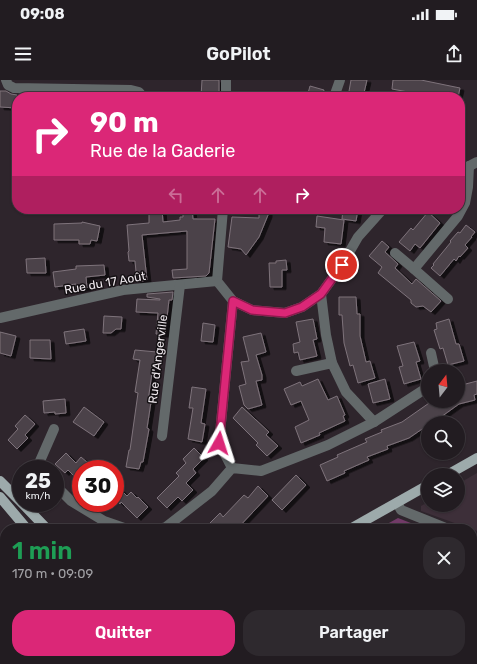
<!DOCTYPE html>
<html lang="fr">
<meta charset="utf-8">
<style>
:root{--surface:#221c21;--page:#2e292e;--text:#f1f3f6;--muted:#a2a1a5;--line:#3f3a3f;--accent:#db2777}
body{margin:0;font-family:Rubik,sans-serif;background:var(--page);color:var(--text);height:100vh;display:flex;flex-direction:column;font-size:15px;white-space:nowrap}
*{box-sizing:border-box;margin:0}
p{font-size:13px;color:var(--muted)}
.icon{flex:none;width:22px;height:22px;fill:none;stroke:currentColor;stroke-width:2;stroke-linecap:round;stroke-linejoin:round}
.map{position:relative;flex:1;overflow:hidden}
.side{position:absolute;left:0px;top:444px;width:477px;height:140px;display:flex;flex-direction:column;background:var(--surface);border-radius:16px 16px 0 0;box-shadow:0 1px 3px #0004,0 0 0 1px var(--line)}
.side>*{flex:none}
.top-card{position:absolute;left:12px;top:12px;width:453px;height:122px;border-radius:16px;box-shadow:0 1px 3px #0004,0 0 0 1px var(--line);background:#db2777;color:#fff;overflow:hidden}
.needle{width:26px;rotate:16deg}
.fabs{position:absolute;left:421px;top:284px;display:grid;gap:8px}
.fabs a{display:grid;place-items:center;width:44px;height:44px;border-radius:50%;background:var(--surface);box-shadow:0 1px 3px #0004,0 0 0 1px var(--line);font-size:20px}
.speed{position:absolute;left:12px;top:380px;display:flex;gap:8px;font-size:20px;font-weight:700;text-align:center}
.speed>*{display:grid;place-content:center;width:52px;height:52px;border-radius:50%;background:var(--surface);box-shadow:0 1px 3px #0004,0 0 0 1px var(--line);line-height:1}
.speed small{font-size:10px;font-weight:400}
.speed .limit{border:6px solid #d22;background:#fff;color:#111}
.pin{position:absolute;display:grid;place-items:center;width:34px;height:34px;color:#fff;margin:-17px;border:2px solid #fff;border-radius:50%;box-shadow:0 1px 4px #0007}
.me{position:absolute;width:44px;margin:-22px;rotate:6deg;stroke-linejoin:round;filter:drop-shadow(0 0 3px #0008)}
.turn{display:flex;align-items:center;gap:14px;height:84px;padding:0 12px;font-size:18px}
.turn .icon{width:52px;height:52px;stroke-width:2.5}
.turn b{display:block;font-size:28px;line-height:34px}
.lanes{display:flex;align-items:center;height:38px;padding:0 12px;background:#0003;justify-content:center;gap:20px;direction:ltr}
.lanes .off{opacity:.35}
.round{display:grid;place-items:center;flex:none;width:42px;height:42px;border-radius:16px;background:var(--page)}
.head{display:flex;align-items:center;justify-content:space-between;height:68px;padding:0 12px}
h1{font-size:24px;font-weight:600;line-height:30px;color:#1e9e55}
.primary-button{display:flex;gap:8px;margin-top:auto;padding:8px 12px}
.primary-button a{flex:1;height:46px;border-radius:16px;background:var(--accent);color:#fff;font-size:16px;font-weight:600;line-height:46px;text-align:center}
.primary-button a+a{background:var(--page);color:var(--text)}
.status{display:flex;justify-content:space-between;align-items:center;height:28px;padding:0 20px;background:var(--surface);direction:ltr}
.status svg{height:11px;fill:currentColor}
header{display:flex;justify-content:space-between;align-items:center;height:52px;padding:0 12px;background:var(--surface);font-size:18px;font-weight:600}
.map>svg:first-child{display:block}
</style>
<div class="status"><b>09:08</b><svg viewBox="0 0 49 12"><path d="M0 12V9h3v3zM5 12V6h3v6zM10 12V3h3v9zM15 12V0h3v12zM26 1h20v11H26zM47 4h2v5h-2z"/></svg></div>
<header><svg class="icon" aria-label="menu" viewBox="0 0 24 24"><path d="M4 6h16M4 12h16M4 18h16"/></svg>GoPilot<svg class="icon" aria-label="share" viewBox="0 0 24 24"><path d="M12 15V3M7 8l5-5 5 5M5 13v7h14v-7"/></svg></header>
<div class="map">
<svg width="477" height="584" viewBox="0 0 477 584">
<defs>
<filter id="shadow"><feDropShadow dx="4" dy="2.5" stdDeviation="0" flood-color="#0009"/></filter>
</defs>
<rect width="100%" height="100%" fill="#2e252c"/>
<g fill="#3d2f39">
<polygon points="477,393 477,451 421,431 421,426 428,422 428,425 458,425 458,404"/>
<polygon points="0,549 5,550 5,579 98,579 104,584 0,584"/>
</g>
<g fill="#723b68">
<polygon points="398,438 426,449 378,449"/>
<polygon points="472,468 477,470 477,584 233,584 228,581 228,579 472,579"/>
</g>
<g fill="#4c4249" stroke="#7e737b" filter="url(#shadow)">
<polygon points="202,0 219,0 219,17 201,17"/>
<polygon points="351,0 367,0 363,17 348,17"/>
<polygon points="393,0 421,0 460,8 458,17 435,17 392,9"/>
<polygon points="310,6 324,10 322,17 307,17"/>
<polygon points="0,11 6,11 11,14 17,15 17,28 0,27"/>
<polygon points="149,129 162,129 163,142 180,140 180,137 183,137 183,129 192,129 193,139 215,139 209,193 206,196 173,198 172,190 187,189 187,151 142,155 147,200 137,202 135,181 129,181 128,172 129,171 127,145 149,143"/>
<polygon points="259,129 268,129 268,135 259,157 246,175 241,169 228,167 232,137 259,138"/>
<polygon points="343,129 358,129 356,141 342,139"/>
<polygon points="428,132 440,143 420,168 415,164 410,171 399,162 411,148 413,150"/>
<polygon points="317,136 344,140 341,164 324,162 325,148 316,147"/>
<polygon points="82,142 100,146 97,161 91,160 90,164 79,164 79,160 54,160 54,144 82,143"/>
<polygon points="466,145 475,152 471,157 472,157 465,165 468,168 460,177 459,176 456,181 454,179 440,196 431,188 434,185 433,184 451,162 450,161 458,152 460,153"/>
<polygon points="382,161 389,167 385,172 398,184 395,188 412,204 416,199 441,221 431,232 423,226 416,227 411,223 411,220 378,193 382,187 369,176"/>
<polygon points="45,178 46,193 27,193 26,179"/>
<polygon points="286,180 287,190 282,190 282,207 270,207 269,183 276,183 276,181"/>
<polygon points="104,185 105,195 86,197 87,208 76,210 76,204 55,207 53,192 76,189 76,186"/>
<polygon points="173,212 172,220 169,220 165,255 156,254 158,233 136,232 137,219 160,220 160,219 147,217 147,214"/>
<polygon points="339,217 356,217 357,234 360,234 360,256 366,282 370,281 375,298 358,303 353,285 350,286 344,263 342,235 339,235"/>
<polygon points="104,236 122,237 121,249 116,249 111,253 103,253"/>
<polygon points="313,239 317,259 313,260 317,276 300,280 298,272 294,273 293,264 300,262 296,242"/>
<polygon points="449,239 456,264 459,264 464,281 448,285 443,268 440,269 434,250 437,249 436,243"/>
<polygon points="203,243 215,245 213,262 201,261"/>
<polygon points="84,249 86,261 66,264 64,252"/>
<polygon points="0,252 16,256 11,276 0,273"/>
<polygon points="261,253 266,272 256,275 262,295 262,300 256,301 262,325 248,329 244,325 239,306 246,304 241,282 249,281 243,257"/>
<polygon points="30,260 50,260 51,279 30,278"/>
<polygon points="414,262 420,281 416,282 421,299 404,304 399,287 403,286 397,266"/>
<polygon points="135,270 157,272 154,293 152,293 148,321 151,322 147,348 149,349 143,382 141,382 139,389 126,387 129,370 130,370 138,313 135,312 140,280 133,279"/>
<polygon points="318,299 328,320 337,316 345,335 343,336 345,341 319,353 320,355 301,363 295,347 309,340 301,321 291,325 284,309 300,302 302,306"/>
<polygon points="385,299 390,319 373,323 368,304"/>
<polygon points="477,301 477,314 474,315 475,320 459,324 434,342 431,343 428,343 428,345 409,358 387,366 388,369 367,377 369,380 344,391 345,393 327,401 320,385 338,377 337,375 367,362 365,359 382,352 381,350 402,342 432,321 458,321 458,306"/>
<polygon points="192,307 206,309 201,343 205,344 202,362 188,359 193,328 189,328"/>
<polygon points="65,319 66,333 55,334 55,332 44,333 43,321"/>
<polygon points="84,327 104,342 94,356 73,342"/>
<polygon points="242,327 269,352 266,355 278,366 267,376 256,365 258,363 233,338"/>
<polygon points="25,335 35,344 25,355 28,358 17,369 8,360 18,349 15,346"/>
<polygon points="194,368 204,378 193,389 196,393 186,403 193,410 182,421 178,417 167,428 157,418 179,396 176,393 186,383 183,379"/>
<polygon points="66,373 76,383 81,377 88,383 81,389 81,391 75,397 68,390 65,393 55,384"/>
<polygon points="296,395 306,405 282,430 272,420"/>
<polygon points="115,404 127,416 131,412 137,418 138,417 148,427 137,438 121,422 120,424 115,419"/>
<polygon points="258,406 268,416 237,449 234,446 233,447 229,443 223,449 204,449 220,433 223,437 244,415 248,418"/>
</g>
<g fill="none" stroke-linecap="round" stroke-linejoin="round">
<g stroke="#63696a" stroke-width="10">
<polyline points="6,0 8,5 14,8 131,10 139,12 143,17"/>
<polyline points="226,17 226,0"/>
<polyline points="334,17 340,0"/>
<polyline points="460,91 477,82"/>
<polyline points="223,129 217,201 233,221 219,363 232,388"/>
<polyline points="395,173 414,189"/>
<polyline points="321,214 326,255 332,283 346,312 374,342"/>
<polyline points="448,219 414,189 458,136 465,123 468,107 469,86"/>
<polyline points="233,221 252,230 285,233 302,227 321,214 342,185 358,157 383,129"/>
<polyline points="0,238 123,210 217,201"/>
<polyline points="431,273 435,291"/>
<polyline points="296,291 332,283"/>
<polyline points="162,356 180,205"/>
<polyline points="42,389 40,381 54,349"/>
<polyline points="55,405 71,421 104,441 127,449"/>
<polyline points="397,423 401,430 448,449"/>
<polyline points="159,449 166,447 212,411 232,388 261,391 328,365 374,342 428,307"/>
<polyline points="472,459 477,461"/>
<polyline points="0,541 5,543"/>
<polyline points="133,584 134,579"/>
</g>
<g stroke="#9daaab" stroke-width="10">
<polyline points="447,395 477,378"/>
<polyline points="0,401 21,422"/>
<polyline points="0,417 27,449"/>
<polyline points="22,423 47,449"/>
<polyline points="350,449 428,405"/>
<polyline points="171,579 179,584"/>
<polyline points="201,579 210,584"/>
</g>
</g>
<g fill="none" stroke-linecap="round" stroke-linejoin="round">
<defs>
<polyline id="route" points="219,363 233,221 252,230 285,233 302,227 321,214 342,185"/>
</defs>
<use href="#route" stroke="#8e194d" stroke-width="10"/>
<use href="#route" stroke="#db2777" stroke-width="7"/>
</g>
<g text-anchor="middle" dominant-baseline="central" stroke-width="3" stroke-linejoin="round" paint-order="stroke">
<g font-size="12" fill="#efe9ee" stroke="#141013">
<text transform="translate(105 203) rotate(-10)">Rue du 17 Août</text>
<text transform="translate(158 279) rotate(-83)">Rue d'Angerville</text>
</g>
</g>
</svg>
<div class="fabs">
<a><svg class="needle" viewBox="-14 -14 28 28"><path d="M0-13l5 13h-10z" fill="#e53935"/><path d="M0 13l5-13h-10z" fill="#a2a1a5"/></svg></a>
<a><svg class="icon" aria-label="search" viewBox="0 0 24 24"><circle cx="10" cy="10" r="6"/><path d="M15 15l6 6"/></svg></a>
<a><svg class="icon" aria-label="layers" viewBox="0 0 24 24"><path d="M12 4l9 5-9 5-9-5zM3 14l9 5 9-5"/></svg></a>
</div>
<div class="speed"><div>25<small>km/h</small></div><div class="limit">30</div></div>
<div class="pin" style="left:342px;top:185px;background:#d93025"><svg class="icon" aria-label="arrive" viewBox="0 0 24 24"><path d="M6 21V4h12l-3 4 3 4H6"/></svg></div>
<svg class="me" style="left:219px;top:363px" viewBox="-20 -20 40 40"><path d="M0-17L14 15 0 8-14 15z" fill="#db2777" stroke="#fff" stroke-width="4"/></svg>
<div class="top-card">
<div class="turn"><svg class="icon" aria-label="right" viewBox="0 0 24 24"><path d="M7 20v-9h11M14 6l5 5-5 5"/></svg><div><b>90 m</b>Rue de la Gaderie</div></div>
<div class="lanes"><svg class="icon off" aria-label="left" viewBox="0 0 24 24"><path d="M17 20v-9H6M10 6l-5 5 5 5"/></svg><svg class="icon off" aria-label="ahead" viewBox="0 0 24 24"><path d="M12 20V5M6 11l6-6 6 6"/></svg><svg class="icon off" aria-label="ahead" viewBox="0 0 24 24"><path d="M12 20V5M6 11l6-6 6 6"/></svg><svg class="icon" aria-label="right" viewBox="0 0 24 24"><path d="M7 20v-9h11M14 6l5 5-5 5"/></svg></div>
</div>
<section class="side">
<div class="head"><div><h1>1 min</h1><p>170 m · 09:09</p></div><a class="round"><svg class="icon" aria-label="close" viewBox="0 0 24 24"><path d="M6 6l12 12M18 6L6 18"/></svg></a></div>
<div class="primary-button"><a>Quitter</a><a>Partager</a></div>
</section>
</div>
